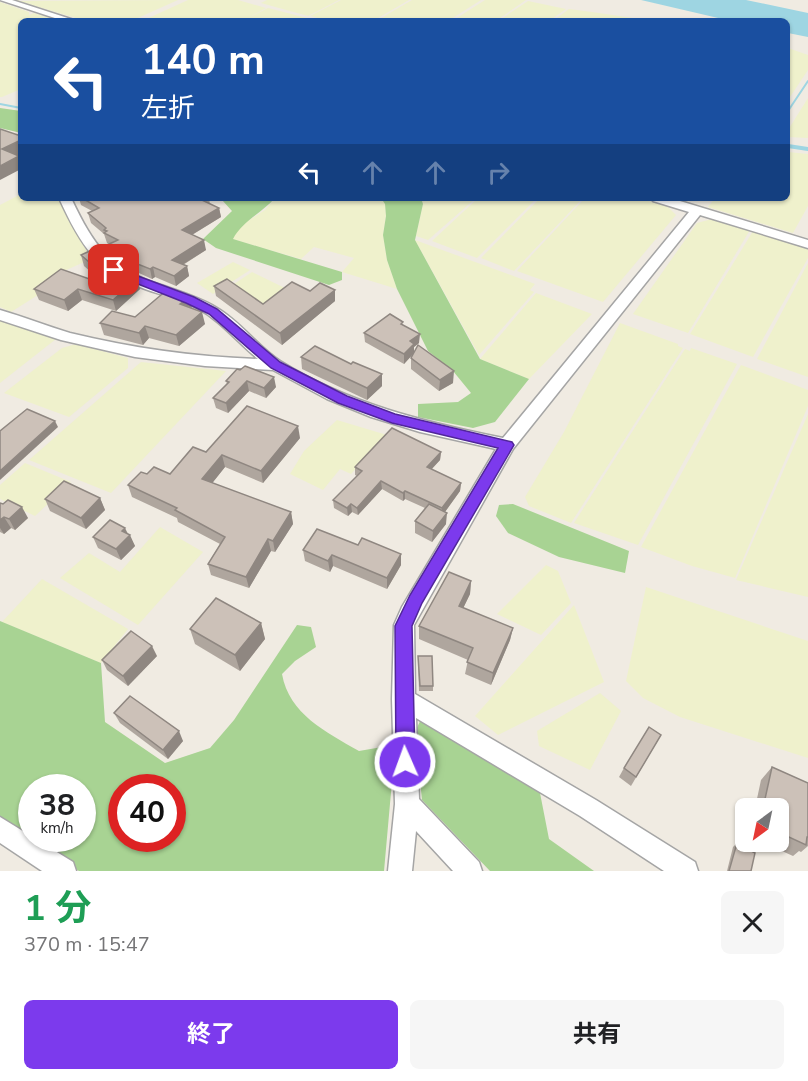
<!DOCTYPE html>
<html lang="ja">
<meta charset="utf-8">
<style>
:root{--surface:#fff;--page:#f6f6f6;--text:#202124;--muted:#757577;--accent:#7c3aed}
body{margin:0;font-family:"Nunito Sans","Noto Sans JP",sans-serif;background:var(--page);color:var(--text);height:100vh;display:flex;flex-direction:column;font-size:22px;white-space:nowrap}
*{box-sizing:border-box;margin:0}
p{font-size:20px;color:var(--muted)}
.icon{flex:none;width:33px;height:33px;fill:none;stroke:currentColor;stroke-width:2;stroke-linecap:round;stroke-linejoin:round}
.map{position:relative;height:871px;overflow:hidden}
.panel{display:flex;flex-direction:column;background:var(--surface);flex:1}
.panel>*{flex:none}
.guide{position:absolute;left:18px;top:18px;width:772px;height:183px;border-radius:9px;box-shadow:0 2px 4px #0004;background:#1a4fa0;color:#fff;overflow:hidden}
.needle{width:39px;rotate:213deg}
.controls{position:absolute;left:735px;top:798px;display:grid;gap:12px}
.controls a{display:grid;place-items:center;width:54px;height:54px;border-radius:9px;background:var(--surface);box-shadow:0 2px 4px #0004;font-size:30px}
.speed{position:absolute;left:18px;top:774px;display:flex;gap:12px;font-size:30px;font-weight:700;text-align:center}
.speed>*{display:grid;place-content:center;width:78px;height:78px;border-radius:50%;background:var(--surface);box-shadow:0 2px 4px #0004;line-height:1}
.speed small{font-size:15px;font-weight:400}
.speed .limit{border:9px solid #d22;background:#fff;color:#111}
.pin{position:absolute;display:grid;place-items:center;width:51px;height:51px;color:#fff;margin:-26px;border-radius:12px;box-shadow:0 3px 9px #0006}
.me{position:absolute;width:66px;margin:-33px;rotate:358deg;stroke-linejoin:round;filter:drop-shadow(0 0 4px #0008)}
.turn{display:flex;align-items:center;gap:21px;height:126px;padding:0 24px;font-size:27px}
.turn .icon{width:78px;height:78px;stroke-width:2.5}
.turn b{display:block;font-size:42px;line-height:51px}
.lanes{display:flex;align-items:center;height:57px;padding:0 24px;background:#0003;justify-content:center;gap:30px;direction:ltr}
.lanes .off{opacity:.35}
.round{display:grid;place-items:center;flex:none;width:63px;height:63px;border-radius:9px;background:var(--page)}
.summary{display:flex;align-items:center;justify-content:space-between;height:102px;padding:0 24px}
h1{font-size:36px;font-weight:700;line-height:45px;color:#1e9e55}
.action{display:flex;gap:12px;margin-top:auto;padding:12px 24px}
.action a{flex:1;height:69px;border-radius:9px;background:var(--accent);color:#fff;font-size:24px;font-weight:700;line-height:69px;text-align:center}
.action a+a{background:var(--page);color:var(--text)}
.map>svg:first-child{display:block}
</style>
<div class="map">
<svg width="808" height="871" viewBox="0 0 808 871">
<rect width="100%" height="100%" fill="#f0ebe2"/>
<g fill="#eff1cc">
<polygon points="15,0 19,0 19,1 178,0 131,21 86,21"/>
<polygon points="188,0 238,0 266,8 248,18 268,8 307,18 301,21 142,21"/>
<polygon points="267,0 339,0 308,16 261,3"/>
<polygon points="341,0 409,0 373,21 329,21 310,16"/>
<polygon points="412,0 481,0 448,21 376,21"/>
<polygon points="485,0 526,0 496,21 452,21"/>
<polygon points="528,1 566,9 549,21 498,21"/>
<polygon points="0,2 29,12 29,15 34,13 58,20 58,21 21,21 21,89 2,97 0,97"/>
<polygon points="569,9 599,13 653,21 554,20"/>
<polygon points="788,48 808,55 808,70 788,100"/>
<polygon points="808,98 808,138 788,137 788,130"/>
<polygon points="788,152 808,154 808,206 793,233 708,207 715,198 788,198"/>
<polygon points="21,194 21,198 58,198 91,259 64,271 38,295 11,312 0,307 0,205"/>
<polygon points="275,198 381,198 385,203 386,216 383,235 387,260 397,289 342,272 354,258 314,247 301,259 232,239 240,226 265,210"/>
<polygon points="421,198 476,198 428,240 416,236 423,204"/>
<polygon points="478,198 537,198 477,258 432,241"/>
<polygon points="540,198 583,198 514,271 481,258"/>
<polygon points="585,198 639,198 668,207 676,215 603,302 517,271"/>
<polygon points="712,219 750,230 688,333 633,314 697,223"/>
<polygon points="753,231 808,248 808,258 753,357 690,334"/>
<polygon points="415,240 535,284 530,290 534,292 479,355"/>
<polygon points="233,262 250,270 213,294 197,283"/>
<polygon points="808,263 808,377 757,359"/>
<polygon points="252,272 289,290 263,307 231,286"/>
<polygon points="536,293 592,314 529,379 480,359"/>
<polygon points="0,320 56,339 0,383"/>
<polygon points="620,323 678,344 678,346 683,348 571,523 529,506 525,497 564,432"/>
<polygon points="76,344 128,358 128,368 69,417 4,393 62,348"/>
<polygon points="691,348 737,364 638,545 574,523 685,349 690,351"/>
<polygon points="141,362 226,371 111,493 29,460"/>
<polygon points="741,365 808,390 808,406 735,578 692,566 641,547"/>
<polygon points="808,414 808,597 736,580"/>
<polygon points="337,420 387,435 351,474 340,469 323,490 290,474 304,451"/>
<polygon points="25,463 71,482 35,516 0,499 0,485"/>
<polygon points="160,527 203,552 138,625 60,578 89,553 120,572"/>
<polygon points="546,565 558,571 571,603 541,635 497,614"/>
<polygon points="42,579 128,629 101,663 2,622"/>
<polygon points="646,587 808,641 808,758 680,717 643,698 626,681"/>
<polygon points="574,605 604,682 498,735 475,716"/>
<polygon points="600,693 621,711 590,770 539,746 537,731"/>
</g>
<g fill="#a8d393" fill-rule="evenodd">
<polygon points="0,108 21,111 21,133 0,128"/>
<path d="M223,198H275C262,213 242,221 233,239L342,272V280L329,285L216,248L203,239L232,211L222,200Z"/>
<polygon points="381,198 421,198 423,204 415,240 480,359 529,379 495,422 473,428 418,417 418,404 458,402 471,393 453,371 428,351 397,289 387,260 383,235 386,216 385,204"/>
<polygon points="513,504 629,551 625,573 559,557 508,533 496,516 499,505"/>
<path d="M0,621L101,663L105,722L165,763L210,748L234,720L297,625L311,627L316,647L295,661L282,674C289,714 326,732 359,751L382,747L393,770L384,871H79L0,821ZM32,788H82V838H32ZM122,788H172V838H122Z"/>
<polygon points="421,719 540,793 549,839 594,871 490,871 422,800 415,732"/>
</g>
<polygon fill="#9ed5e2" points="641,0 746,0 808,13 808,37 788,33 788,21 731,21"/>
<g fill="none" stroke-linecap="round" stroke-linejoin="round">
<g stroke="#9ed5e2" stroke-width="2">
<polyline points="0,104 21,108"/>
<polyline points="788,111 808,81"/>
</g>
<polyline stroke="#9ed5e2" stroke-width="4" points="788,146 808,149"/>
<defs>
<g id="minor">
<polygon points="0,0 12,0 77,21 64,21"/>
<path d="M59,198H71C93,244 108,268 158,284C178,291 199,297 217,308C241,322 257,346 280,361C349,404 425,422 503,438L689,212L653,201L651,198H670L808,240V248L700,215L513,449L414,625L415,694L596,800L695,862L698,871H664L580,816L416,718L419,799L479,862L482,871H453L416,831L412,871H388L395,804L392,699L394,625L402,607L496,449L420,432L371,417L327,399L273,370L205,366L135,357L61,340L0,320V310C24,317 47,326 70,333C132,348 194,357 258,359C237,342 221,321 197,308C181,300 162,295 145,289C96,271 80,244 59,198Z"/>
<polygon points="0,817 73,862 76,871 42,871 0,843"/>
</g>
</defs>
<use href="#minor" stroke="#a5a5a5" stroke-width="3"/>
<use href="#minor" fill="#fff" fill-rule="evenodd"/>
</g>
<g fill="#afa69e">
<polygon points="79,198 208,198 209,199 210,204 219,208 221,217 192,235 206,250 183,265 187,266 189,276 176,286 155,277 152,279 128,268 110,255 107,245 109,244 107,243 104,234 91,223 88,213 92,211 81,205"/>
<polygon points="81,255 140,289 116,311 82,300 68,311 39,300 34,289 106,285 84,266"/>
<polygon points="214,286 263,304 310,291 335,290 335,301 282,345 216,296"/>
<polygon points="191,308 205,324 179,346 149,338 143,345 104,335 100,323 135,317"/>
<polygon points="403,325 419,343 414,347 414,352 453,383 439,391 411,369 411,358 413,354 404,364 365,342 364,333"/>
<polygon points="301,357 351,364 382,386 367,400 302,369"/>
<polygon points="237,369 276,387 266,398 249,391 228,413 216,408 213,398 227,384 226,381"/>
<polygon points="300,438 263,483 225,467 212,483 291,512 293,524 275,552 271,551 249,588 211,575 208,564 220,544 178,522 177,518 132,497 128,485 147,474 170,474 206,452"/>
<polygon points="441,452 440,460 431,470 461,483 460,491 445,512 446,524 432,542 415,533 415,521 425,508 405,499 403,501 382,489 358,515 352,512 348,516 334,508 333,500 357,476 355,475 355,467"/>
<polygon points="100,498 105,510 86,529 50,511 45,499"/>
<polygon points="0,503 28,518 15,530 11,528 4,534 0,532"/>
<polygon points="128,534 135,546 121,560 98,548 93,537"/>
<polygon points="358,545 401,554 401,565 387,589 333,566 330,572 305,561 303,550"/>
<polygon points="471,581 470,594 463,608 513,628 510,640 491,685 465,674 468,660 419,639 419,626"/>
<polygon points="261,623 265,639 240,671 195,644 190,629"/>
<polygon points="157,656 128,686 107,670 102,660"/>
<polygon points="418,661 433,686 433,691 419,691"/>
<polygon points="114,713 183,741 168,759 120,723"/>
<polygon points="661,735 631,786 619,777 624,768"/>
<polygon points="772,767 808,783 808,846 801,852 799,851 793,856 762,842 778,842 778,808 755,808 761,780"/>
<polygon points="737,843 751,871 727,871 733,847"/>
</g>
<g fill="#8f8781">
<polygon points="21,140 21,154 7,161 2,149"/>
<polygon points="19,156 21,162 21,169 0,180 0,166"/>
<polygon points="219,208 221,217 185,239 182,230"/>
<polygon points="204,240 206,250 174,270 172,260"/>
<polygon points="187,266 189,276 176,286 174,276"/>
<polygon points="153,267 155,277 152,279 150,269"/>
<polygon points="137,279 140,289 116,311 113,300"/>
<polygon points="78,289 82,300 68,311 64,300"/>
<polygon points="335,290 335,301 282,345 280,333"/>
<polygon points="189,297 192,308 180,304"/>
<polygon points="202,312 205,324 179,346 176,335"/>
<polygon points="145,326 149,338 143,345 139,333"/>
<polygon points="420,334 419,343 414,347 414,353 404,364 404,354 410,341"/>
<polygon points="454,371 453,383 439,391 440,380"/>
<polygon points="382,374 382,386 367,400 367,388"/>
<polygon points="274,377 276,387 266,398 264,388"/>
<polygon points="247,381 249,391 228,413 226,403"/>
<polygon points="55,421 58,427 0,480 0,471"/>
<polygon points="298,426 300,438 263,483 261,471"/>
<polygon points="441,452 440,460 426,475 427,467"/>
<polygon points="222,455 225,467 206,491 202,479"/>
<polygon points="381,481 382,489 358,515 357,508"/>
<polygon points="461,483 460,491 442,516 442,508"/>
<polygon points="405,491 405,499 403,501 403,493"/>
<polygon points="100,498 105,510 86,529 81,518"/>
<polygon points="351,504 352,512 348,516 347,508"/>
<polygon points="22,507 28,518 15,530 9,519"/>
<polygon points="291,512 293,524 275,552 273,541"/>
<polygon points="447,513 446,524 432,542 433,531"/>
<polygon points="4,517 11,528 4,534 0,528 0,520"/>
<polygon points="125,528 129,536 130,535 135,546 121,560 116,549 122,531"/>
<polygon points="268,539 271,551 249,588 246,577"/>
<polygon points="401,554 401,565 387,589 387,578"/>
<polygon points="332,555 333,566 330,572 328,561"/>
<polygon points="471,581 470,594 458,619 459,606"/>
<polygon points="261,623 265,639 240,671 235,655"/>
<polygon points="513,628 510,640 491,685 493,673"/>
<polygon points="152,646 157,656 128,686 123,676"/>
<polygon points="179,731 183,741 168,759 163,750"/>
</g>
<g fill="#ccc1b8" stroke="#8f8781" stroke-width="1.5">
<polygon points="0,129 21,136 21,140 2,149 19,156 0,166"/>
<polygon points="82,198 208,198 209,199 204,201 219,208 182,230 204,240 172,260 187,266 174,276 153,267 150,269 125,259 107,245 118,240 104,233 107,231 104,230 106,228 88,213 99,208"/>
<polygon points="92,250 109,265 137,279 113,300 78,289 64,300 34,289 61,269 121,290 81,255"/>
<polygon points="227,279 263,304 292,282 310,291 320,283 335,290 280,333 214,286"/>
<polygon points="168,289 189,297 180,304 202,312 176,335 145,326 139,333 100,323 112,311 135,317"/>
<polygon points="390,314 403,322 401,324 420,334 410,341 414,344 404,354 364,333"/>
<polygon points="418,345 454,371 440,380 411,358"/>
<polygon points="315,346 351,364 353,362 382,374 367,388 301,357"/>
<polygon points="245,366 274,377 264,388 247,381 226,403 213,398 229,382 226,381 237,369 240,370"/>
<polygon points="247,406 298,426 261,471 222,455 202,479 291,512 273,541 268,539 246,577 208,564 225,537 175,510 177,508 128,485 141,472 147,474 154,467 170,474 193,447 206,452"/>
<polygon points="27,409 55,421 0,471 0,431"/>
<polygon points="392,428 441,452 427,467 461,483 442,508 405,491 403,493 381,481 357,508 351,504 347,508 333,500 362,471 355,467"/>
<polygon points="64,481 100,498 81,518 45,499"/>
<polygon points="8,500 22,507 9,519 4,517 0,520 0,503 3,504"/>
<polygon points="429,504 447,513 433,531 415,521"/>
<polygon points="110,520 125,528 122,531 130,535 116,549 93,537"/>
<polygon points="317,529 358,545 362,538 401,554 387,578 332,555 328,561 303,550"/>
<polygon points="449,572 471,581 459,606 513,628 493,673 467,662 473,648 419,626"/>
<polygon points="216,598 261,623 235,655 190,629"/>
<polygon points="131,631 152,646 123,676 102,660"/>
<polygon points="418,656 432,656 433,686 420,686"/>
<polygon points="130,696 179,731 163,750 114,713"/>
<polygon points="649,727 661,735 636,777 624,768"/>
<polygon points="772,767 808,783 808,837 807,837 806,845 778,832 778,808 763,808"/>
<polygon points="737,843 755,853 751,871 729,871"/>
</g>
<polygon fill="#7c3aed" stroke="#51269a" stroke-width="1.5" points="114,267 194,297 217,309 280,362 347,396 395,414 512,442 514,445 422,603 412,626 415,762 412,769 405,771 399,769 396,762 395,626 410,595 498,448 392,423 338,403 271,368 209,314 186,303 110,273 110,268"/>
</svg>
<div class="controls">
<a><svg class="needle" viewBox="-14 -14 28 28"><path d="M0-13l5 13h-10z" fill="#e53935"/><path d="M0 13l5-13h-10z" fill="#757577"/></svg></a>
</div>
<div class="speed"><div>38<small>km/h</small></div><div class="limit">40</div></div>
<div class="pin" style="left:114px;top:270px;background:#d93025"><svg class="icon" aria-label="arrive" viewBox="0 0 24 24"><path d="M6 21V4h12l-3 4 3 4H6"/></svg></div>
<svg class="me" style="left:405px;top:762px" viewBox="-20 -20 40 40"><circle r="17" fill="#7c3aed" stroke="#fff" stroke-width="3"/><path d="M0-11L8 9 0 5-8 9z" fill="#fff"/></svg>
<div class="guide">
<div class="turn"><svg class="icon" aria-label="left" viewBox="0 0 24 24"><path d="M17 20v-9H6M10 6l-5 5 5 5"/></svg><div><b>140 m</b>左折</div></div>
<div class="lanes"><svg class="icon" aria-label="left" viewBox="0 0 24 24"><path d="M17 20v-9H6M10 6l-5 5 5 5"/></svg><svg class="icon off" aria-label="ahead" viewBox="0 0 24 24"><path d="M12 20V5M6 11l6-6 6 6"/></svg><svg class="icon off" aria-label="ahead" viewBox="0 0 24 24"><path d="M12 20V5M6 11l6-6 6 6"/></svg><svg class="icon off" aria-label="right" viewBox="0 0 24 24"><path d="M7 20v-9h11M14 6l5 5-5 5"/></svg></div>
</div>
</div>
<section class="panel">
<div class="summary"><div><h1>1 分</h1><p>370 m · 15:47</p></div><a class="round"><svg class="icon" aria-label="close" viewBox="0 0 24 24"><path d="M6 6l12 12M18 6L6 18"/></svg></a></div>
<div class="action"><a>終了</a><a>共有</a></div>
</section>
